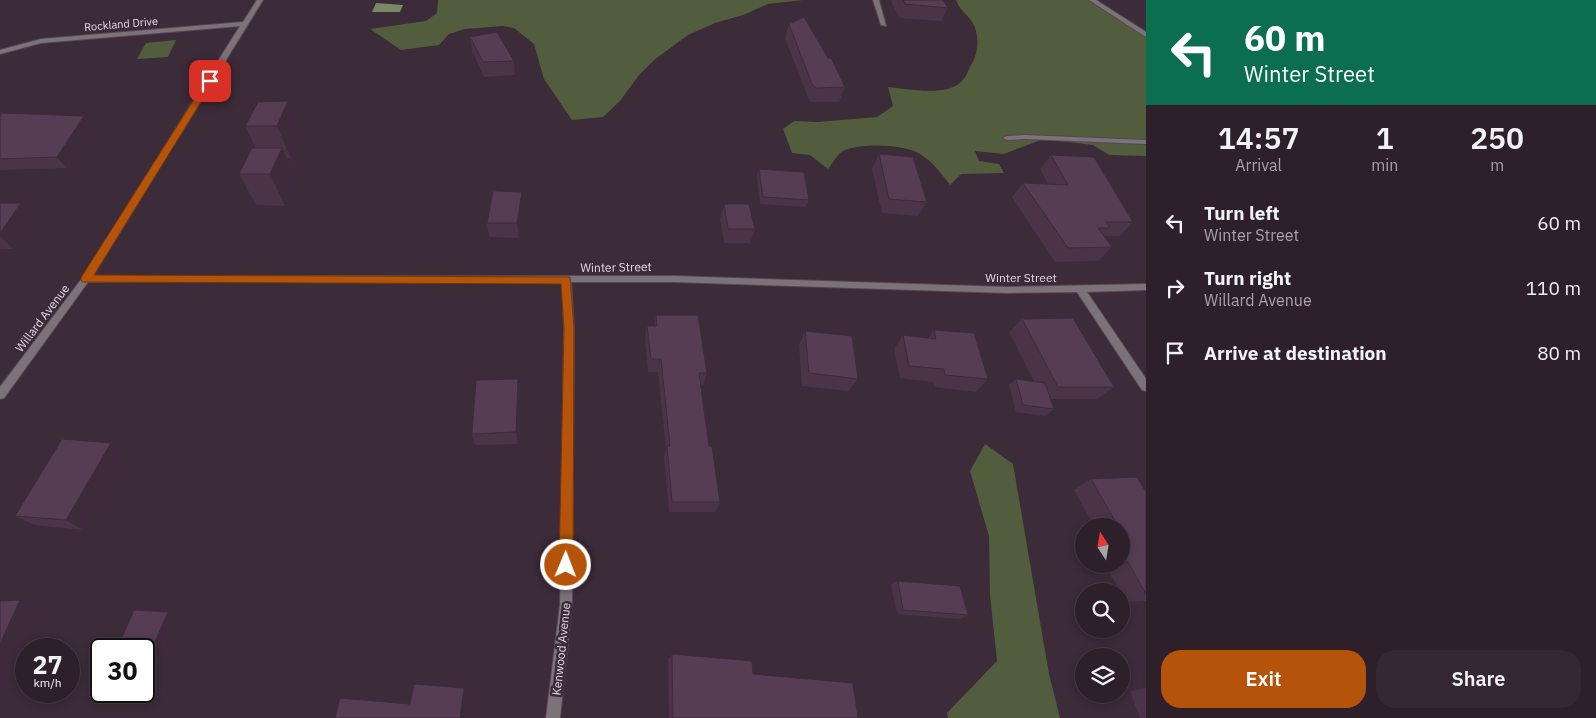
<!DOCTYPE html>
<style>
:root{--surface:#2d202b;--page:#352833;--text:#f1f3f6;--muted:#a7a3a9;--line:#483e47;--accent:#b45309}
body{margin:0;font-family:"IBM Plex Sans",sans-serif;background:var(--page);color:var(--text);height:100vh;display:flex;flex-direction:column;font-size:19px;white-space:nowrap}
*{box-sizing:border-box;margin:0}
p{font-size:16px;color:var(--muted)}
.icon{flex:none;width:28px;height:28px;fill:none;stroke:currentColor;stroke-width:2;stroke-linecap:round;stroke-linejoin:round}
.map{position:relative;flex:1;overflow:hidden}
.panel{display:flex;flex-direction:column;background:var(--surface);width:450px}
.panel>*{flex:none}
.banner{background:#0b6e4f;color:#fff;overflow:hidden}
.needle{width:32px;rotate:348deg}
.tools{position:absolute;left:1075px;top:518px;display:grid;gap:10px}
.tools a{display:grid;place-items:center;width:55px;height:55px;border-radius:50%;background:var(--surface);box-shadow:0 2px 8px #0003,0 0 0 1px var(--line);font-size:25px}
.speed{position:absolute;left:15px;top:638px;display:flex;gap:10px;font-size:25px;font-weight:700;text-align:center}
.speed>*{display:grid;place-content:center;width:65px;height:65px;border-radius:50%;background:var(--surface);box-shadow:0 2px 8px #0003,0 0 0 1px var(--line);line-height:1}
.speed small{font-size:12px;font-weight:400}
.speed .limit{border:2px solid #111;border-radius:8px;background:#fff;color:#111}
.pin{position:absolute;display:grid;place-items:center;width:42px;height:42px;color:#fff;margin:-21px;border-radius:10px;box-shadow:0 2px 8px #0006}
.me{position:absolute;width:55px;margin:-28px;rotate:1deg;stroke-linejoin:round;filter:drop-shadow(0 0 4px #0008)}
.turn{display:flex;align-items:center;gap:18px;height:105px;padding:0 15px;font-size:22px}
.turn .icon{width:65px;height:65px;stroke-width:2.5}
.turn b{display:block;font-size:35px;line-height:42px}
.eta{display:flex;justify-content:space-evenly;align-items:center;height:85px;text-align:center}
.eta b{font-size:30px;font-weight:600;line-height:35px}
.primary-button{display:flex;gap:10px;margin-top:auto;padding:10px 15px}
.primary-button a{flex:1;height:58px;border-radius:20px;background:var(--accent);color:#fff;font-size:20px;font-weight:600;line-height:58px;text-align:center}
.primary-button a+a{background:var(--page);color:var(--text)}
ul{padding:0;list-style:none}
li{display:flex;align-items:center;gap:15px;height:65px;padding:0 15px}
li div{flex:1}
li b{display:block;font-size:19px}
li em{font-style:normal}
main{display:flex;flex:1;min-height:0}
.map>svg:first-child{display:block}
</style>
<main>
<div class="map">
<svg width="1146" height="718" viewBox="0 0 1146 718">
<rect width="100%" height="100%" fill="#3c2b39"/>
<g fill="#515d3d">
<polygon points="438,0 803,0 768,4 743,15 715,23 688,35 654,60 639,75 620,101 603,117 572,120 544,79 534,44 514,28 502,26 465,29 449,34 439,45 401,50 370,29 426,21 437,13"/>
<path d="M956,0H1095L1146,34V156L1109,155L1093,145L1043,139L1004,154L975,151L979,161L999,164L1004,173L961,174L950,185C941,173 933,162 920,154C905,144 855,142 840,153C836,157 832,164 828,169L810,155L792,153L783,129L794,121L818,122L877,117L893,106L888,87C908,89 947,97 962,81C966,77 968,71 970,67C977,56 979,45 976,31C973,17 960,12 956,0Z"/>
<polygon points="176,40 168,57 137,59 146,43"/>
<polygon points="985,444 1013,464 1049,674 1060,718 948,718 947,713 997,661 990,595 989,536 970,471"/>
</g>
<polygon fill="#7b8866" points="376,3 403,5 400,12 372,12"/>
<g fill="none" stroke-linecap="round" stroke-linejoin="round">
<defs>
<g id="street">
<polygon points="257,0 263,0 93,276 674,276 1007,287 1146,284 1146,290 1087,292 1146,379 1146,391 1142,390 1077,292 1007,293 674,282 571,282 574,329 572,605 560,718 546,718 560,605 564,329 562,282 88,282 4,398 0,399 0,387 83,277 240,26 41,43 0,54 0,50 41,39 243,22"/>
<polygon points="873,0 879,0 886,26 881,25"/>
<polygon points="1089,0 1096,0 1146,32 1146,37"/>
<polygon points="1025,135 1146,140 1146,144 1025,139 1007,140 1003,138 1007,136"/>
</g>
</defs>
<use href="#street" stroke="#574754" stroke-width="2"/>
<use href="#street" fill="#7c737a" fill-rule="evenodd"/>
</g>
<g fill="#4b3448">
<polygon points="890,0 943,0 948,8 941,21 900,18"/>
<polygon points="789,24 845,87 839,102 811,102 808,98 785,38"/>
<polygon points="470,37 514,61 515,75 484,77 472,51"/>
<polygon points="288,101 301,133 291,158 287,158 297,180 285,206 256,205 239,174 256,148 245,126"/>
<polygon points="0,115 84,116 92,127 66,168 0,170"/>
<polygon points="879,154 927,202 918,216 882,213 872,169"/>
<polygon points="1051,155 1133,222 1120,236 1104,236 1112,247 1098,261 1055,262 1012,197 1023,183 1048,184 1040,169"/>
<polygon points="759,169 809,200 806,207 760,204 757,177"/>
<polygon points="0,203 35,217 13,249 0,249"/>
<polygon points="724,204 755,229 750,243 724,243 720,219"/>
<polygon points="524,206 519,238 489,237 487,223"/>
<polygon points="656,315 707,373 703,385 701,385 709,446 720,502 715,512 669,512 664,457 666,449 658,372 648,372 645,340 647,326 654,326"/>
<polygon points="1022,319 1114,387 1097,399 1050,399 1054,409 1046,416 1016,412 1009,385 1016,379 1034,381 1009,332"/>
<polygon points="934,330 988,379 976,392 934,387 933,382 900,378 894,349 903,335 928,338"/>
<polygon points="805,331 858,379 849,391 802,386 799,345"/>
<polygon points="519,391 518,444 475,445 472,434"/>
<polygon points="125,455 83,530 34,525 15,516"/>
<polygon points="1091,479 1146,492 1146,601 1126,602 1121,594 1121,591 1120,591 1108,570 1094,572 1090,564 1121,564 1121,526 1094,526 1074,490"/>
<polygon points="1084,534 1084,552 1076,538"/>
<polygon points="898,581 968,615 960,619 897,614 891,585"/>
<polygon points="168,612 175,616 158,659 144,658 144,649"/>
<polygon points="672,654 753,674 858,718 669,718 668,659"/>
<polygon points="1146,688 1146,718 1140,718 1130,691"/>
</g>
<g fill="#3d2b3b">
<polygon points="288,101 301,133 291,158 277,126"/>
<polygon points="84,116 92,127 66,168 57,157"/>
<polygon points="282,148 297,180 285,206 270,174"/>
<polygon points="522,192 524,206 519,238 517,223"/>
<polygon points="21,203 35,217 13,249 0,236 0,233"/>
<polygon points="518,379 519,391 518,444 516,432"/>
<polygon points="111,443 125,455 83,530 66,520"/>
<polygon points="20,600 41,608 3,693 0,692 0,644"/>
<polygon points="168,612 175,616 158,659 149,656"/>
<polygon points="464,688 469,692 465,718 460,718"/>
</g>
<g fill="#573d54" stroke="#3d2b3b">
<polygon points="903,0 943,0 948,8 905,4"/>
<polygon points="804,17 828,58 831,58 845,87 816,88 812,84 789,24"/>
<polygon points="497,32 514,61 483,62 470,37"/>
<polygon points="288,101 277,126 245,126 258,102"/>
<polygon points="2,113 84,116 57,157 0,159 0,115"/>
<polygon points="252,148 282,148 270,174 239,174"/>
<polygon points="879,154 913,157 927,202 889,199"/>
<polygon points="1051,155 1094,157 1133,222 1106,222 1110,228 1098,228 1112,247 1068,248 1023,183 1068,185"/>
<polygon points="759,169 804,172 809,200 763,197"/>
<polygon points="493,191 522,192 517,223 487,223"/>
<polygon points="0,203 21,203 0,233"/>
<polygon points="724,204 749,204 755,229 728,229"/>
<polygon points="656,315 698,315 707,373 699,373 709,446 712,446 720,502 672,502 667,446 670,446 661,359 651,359 647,326 657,326"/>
<polygon points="1073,318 1114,387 1058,387 1022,319"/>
<polygon points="934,330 974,333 988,379 945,375 944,369 909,366 903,335 936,339"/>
<polygon points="805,331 852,336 858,379 809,373"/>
<polygon points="518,379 516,432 472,434 476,380"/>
<polygon points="1016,379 1045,383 1054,409 1023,405"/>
<polygon points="62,439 111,443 66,520 15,516"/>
<polygon points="1137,477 1146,492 1146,594 1128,562 1121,563 1121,526 1118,526 1091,479"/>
<polygon points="898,581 960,586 968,615 903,610"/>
<polygon points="20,600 0,644 0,601"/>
<polygon points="134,610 168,612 149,656 144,656 144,649 117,649"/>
<polygon points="672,654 752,661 753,674 853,683 858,718 673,718"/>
<polygon points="414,684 464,688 460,718 335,718 340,698 410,704"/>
</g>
<polygon fill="#b45309" stroke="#753606" points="207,79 214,81 94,275 570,277 574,329 573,565 571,570 566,572 561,570 559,565 564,329 561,284 82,282 81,279 82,276"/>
<g text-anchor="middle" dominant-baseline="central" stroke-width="5" stroke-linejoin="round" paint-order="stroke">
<g font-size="11" fill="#e3d8e1" stroke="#3c2b39">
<text transform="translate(121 24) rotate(-5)">Rockland Drive</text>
</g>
<g font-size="12" fill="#e3d8e1" stroke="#3c2b39">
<text transform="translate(616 267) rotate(-1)">Winter Street</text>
<text x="1021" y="277">Winter Street</text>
<text transform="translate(42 318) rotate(-53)">Willard Avenue</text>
<text transform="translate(561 649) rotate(-84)">Kenwood Avenue</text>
</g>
</g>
</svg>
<div class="tools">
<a><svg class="needle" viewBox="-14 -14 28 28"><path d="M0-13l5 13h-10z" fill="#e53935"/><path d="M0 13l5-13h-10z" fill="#a7a3a9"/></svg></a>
<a><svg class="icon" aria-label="search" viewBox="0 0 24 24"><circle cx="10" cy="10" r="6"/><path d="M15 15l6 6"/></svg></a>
<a><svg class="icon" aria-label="layers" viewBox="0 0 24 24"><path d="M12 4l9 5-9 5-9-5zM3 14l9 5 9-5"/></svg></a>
</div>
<div class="speed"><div>27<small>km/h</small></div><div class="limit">30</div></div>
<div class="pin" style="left:210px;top:81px;background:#d93025"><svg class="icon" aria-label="arrive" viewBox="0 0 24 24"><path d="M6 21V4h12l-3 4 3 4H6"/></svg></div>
<svg class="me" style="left:566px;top:565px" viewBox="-20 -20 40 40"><circle r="17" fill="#b45309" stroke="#fff" stroke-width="3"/><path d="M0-11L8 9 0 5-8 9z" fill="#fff"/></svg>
</div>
<section class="panel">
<div class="banner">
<div class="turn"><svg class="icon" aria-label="left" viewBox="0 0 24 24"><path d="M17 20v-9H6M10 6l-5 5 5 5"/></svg><div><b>60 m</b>Winter Street</div></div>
</div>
<div class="eta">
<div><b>14:57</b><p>Arrival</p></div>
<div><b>1</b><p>min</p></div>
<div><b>250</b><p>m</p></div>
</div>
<ul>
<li><svg class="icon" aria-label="left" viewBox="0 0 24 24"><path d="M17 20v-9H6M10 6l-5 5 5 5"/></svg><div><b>Turn left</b><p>Winter Street</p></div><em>60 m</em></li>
<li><svg class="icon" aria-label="right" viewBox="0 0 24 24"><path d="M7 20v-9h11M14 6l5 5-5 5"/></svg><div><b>Turn right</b><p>Willard Avenue</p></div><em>110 m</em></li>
<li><svg class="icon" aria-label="arrive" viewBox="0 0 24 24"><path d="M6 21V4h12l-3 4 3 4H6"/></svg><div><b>Arrive at destination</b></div><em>80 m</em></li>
</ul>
<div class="primary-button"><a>Exit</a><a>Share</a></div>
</section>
</main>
